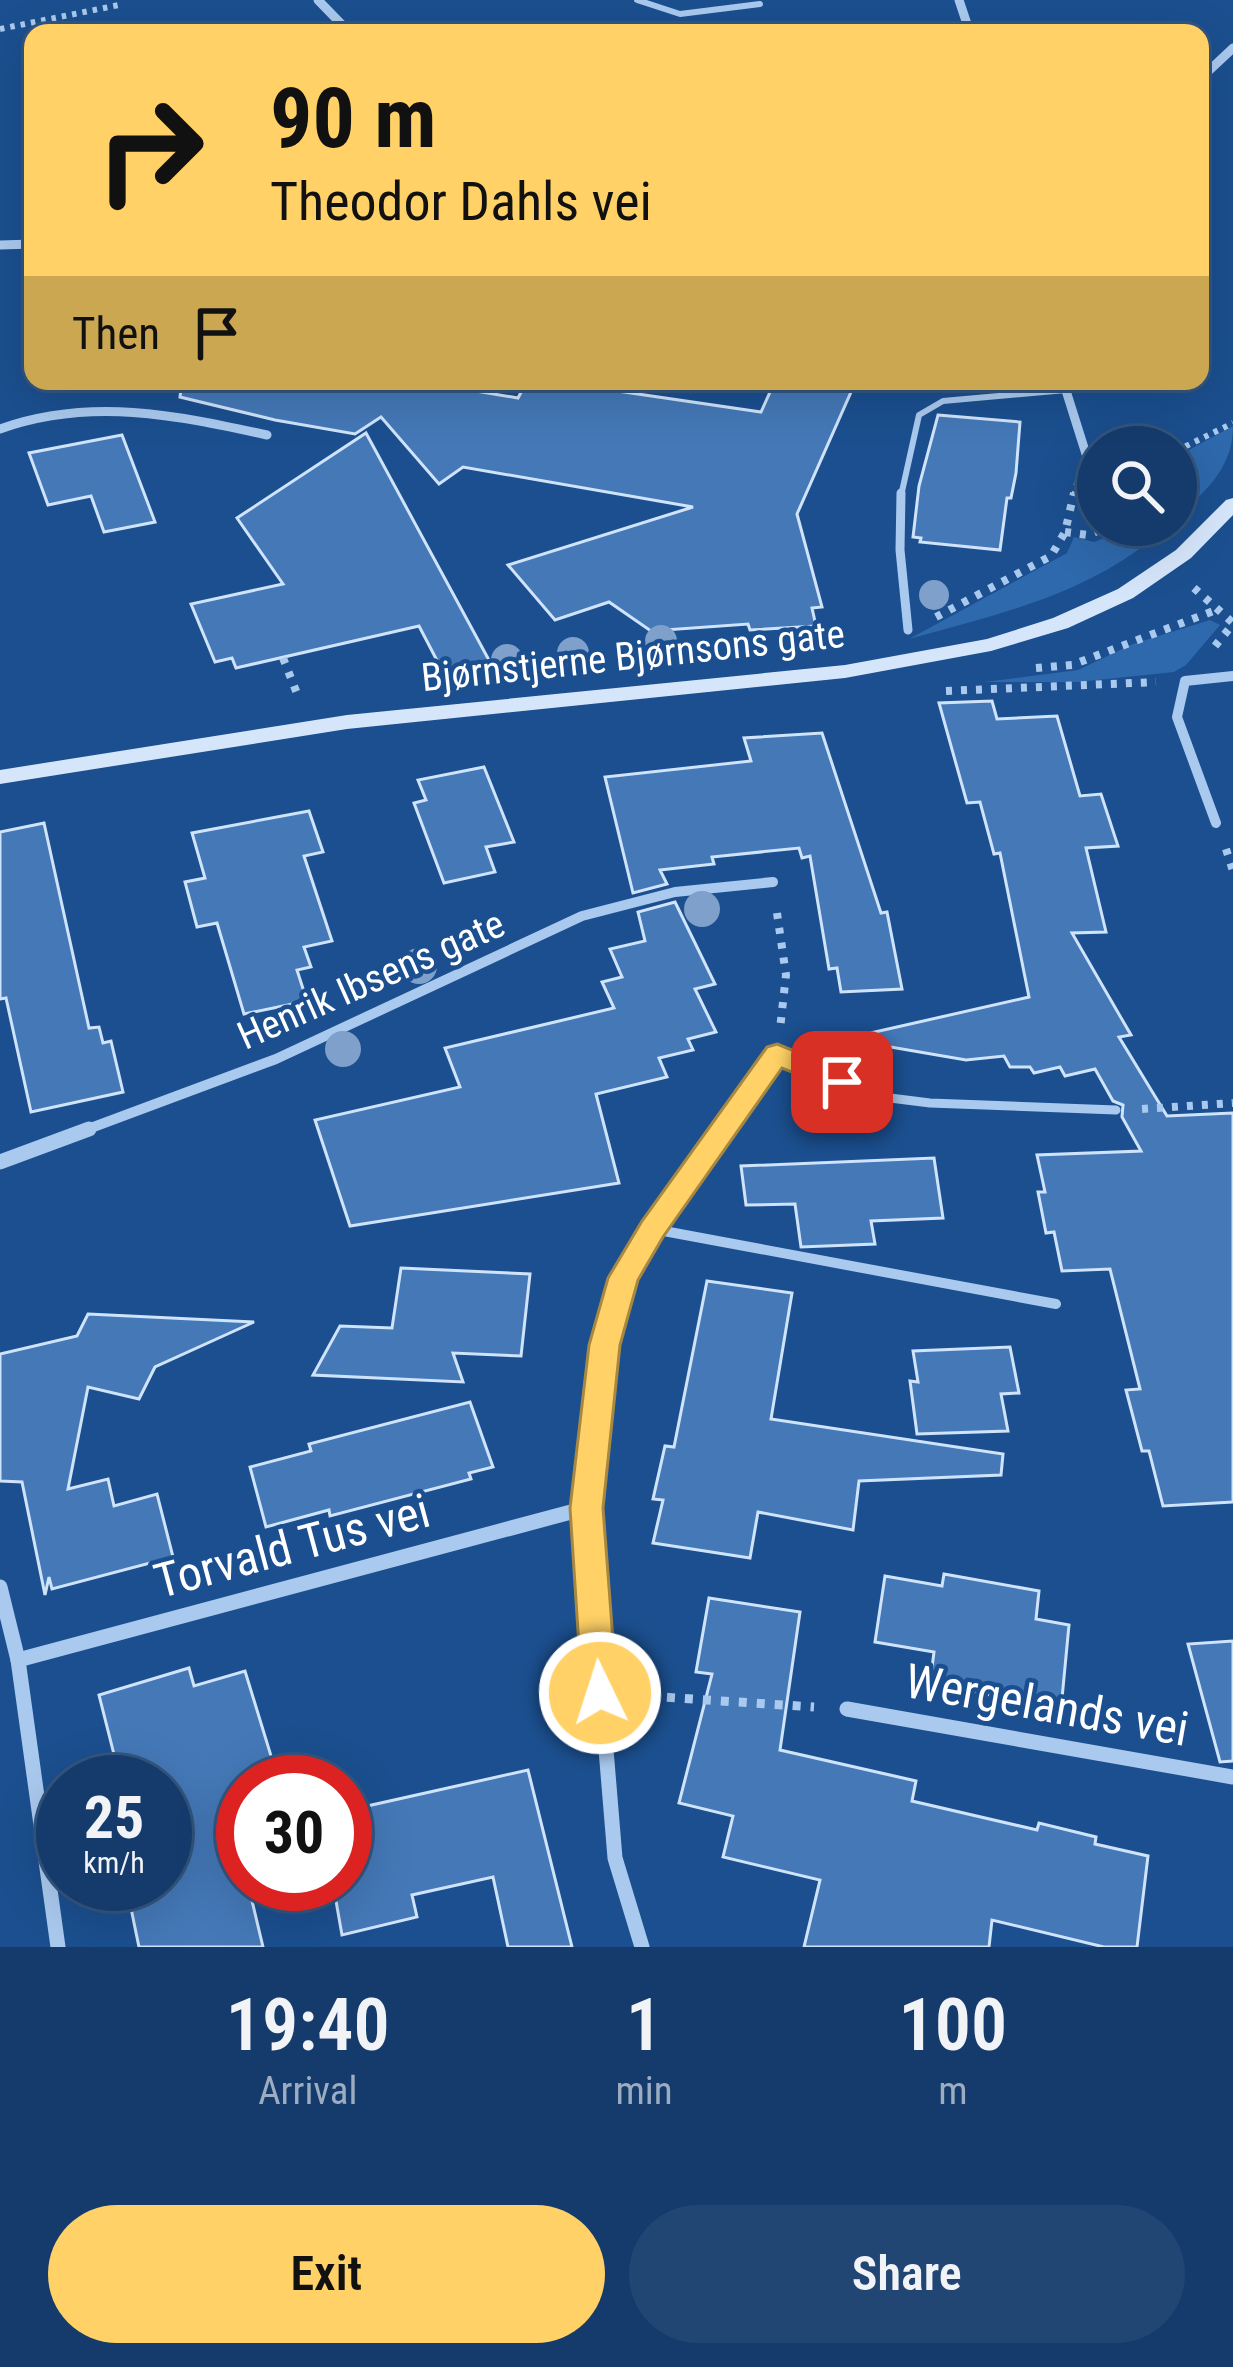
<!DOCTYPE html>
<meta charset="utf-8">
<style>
:root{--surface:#143b6b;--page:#214673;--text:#f1f3f6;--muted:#9dadc1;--line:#33557e;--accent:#ffd166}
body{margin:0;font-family:"Roboto Condensed",sans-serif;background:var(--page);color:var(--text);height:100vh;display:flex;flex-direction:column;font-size:45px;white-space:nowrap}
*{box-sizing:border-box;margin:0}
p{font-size:39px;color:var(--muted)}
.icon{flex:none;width:66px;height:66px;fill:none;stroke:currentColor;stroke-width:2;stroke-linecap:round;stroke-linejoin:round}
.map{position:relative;height:1947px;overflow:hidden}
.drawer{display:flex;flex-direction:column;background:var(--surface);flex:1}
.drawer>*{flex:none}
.banner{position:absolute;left:24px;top:24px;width:1185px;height:366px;border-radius:24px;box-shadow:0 12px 48px #0002,0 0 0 3px var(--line);background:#ffd166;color:#111;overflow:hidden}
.fabs{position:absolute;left:1077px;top:426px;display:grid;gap:24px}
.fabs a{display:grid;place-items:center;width:120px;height:120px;border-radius:50%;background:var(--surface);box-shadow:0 12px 48px #0002,0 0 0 3px var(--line);font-size:60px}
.speed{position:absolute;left:36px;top:1755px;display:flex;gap:24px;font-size:60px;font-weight:700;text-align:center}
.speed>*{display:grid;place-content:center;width:156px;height:156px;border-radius:50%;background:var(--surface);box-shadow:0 12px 48px #0002,0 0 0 3px var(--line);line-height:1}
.speed small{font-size:30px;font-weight:400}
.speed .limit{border:18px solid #d22;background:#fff;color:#111}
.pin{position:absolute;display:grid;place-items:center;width:102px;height:102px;color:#fff;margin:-51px;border-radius:24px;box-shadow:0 6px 18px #0006}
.me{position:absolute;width:132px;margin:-66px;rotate:356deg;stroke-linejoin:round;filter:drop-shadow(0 0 9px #0008)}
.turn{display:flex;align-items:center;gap:42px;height:252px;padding:0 48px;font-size:54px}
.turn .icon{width:156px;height:156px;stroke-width:2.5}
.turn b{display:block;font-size:84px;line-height:102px}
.then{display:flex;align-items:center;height:114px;padding:0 48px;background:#0003;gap:24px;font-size:45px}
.eta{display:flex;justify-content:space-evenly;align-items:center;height:204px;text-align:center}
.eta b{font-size:72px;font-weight:600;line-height:84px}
.cta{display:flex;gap:24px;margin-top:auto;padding:24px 48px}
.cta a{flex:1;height:138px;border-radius:72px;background:var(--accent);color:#111;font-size:48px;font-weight:600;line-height:138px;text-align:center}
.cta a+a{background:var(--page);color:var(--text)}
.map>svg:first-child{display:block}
</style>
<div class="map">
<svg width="1233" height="1947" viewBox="0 0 1233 1947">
<rect width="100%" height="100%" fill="#1b4f8f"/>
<g fill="#2e69ad">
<path d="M1233,426C1233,469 1205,491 1176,519V457Z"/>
<path d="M1132,527L1147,543C1078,597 992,616 909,639L1067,553L1074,537L1094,542Z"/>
<polygon points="1210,620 1220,625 1186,665 1174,672 1078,682 984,682 1078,670 1133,644"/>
</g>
<g fill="#4478b7" stroke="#cfe3fa" stroke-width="3">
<polygon points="182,381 320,381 378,391 384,381 416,381 518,398 527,381 600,381 597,388 761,412 775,381 839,381 836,389 851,392 797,514 822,607 812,608 816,626 750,630 748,624 651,631 609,602 555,620 508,565 693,507 463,467 439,484 381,417 355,434 275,420 180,397"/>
<polygon points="938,415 1020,422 1016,473 1011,498 1007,498 1000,550 920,542 921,538 913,537 919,486"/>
<polygon points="366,433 490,662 443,672 419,626 236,668 232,658 215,662 191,604 283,584 237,518"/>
<polygon points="122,435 155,522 104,532 91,496 48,505 29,453"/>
<polygon points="992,701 997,719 1057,716 1080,796 1101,794 1118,846 1086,848 1106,932 1072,933 1131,1035 1119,1037 1167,1116 1233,1113 1233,1502 1163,1506 1149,1451 1142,1451 1126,1390 1140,1389 1110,1269 1062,1271 1054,1232 1046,1233 1038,1192 1045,1192 1037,1155 1141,1151 1122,1117 1123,1105 1113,1101 1095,1069 1065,1076 1060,1067 1034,1073 1030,1067 1010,1067 1004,1056 966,1060 844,1039 1029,997 1000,853 994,854 980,802 967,803 939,703"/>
<polygon points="822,733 881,913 887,912 902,989 841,992 837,968 829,969 810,856 802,858 799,848 712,857 714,864 660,870 667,884 633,893 605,777 751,761 744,738"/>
<polygon points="484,767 514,842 486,847 495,872 444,883 414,803 426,800 418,780"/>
<polygon points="309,811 323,852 304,856 332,941 304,947 311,967 297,970 307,1001 244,1014 217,923 197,927 185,882 205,878 192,833"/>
<polygon points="44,823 89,1028 99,1027 103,1043 111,1041 123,1092 31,1112 6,998 0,999 0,832"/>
<polygon points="675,902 715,984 695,989 716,1032 688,1039 693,1050 659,1058 667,1077 596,1094 619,1183 350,1226 315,1120 460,1087 445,1048 614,1008 602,982 622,977 610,949 645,941 638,912"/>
<polygon points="934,1158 943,1218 871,1221 875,1244 801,1247 795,1204 746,1205 741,1166"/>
<polygon points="401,1268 530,1274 521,1356 453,1353 463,1382 313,1375 340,1326 392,1328"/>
<polygon points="707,1281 792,1293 771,1419 1003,1454 1001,1475 859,1481 853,1530 758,1512 750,1558 653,1543 663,1500 653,1499 665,1446 674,1447"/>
<polygon points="88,1314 254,1322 155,1367 139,1399 88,1387 68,1489 108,1479 114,1506 157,1494 173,1557 52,1589 49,1577 45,1595 22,1482 0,1481 0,1354 77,1336"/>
<polygon points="1010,1347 1019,1393 1001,1394 1008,1431 917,1434 910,1381 918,1382 913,1351"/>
<polygon points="470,1402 493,1467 469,1473 471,1479 330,1516 329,1510 266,1527 250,1467 311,1451 309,1444"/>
<polygon points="944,1574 1039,1591 1036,1619 1069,1625 1061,1709 930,1683 934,1652 875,1642 885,1576 942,1586"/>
<polygon points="709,1598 800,1612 780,1750 916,1781 912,1801 1037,1830 1039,1823 1096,1837 1095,1844 1148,1856 1137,1947 1104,1947 992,1920 989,1947 804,1947 820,1880 723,1857 733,1816 679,1803 712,1674 696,1672"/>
<polygon points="1233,1641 1233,1761 1220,1762 1188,1644"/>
<polygon points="189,1668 194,1686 245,1671 279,1782 243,1782 243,1884 248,1884 263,1947 139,1947 126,1884 165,1884 165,1782 121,1782 99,1695"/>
<polygon points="528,1770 572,1947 508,1947 493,1877 412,1895 417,1917 342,1935 333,1884 345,1884 345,1857 363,1854 354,1809"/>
</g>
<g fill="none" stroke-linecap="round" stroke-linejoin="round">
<g stroke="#a9c9ee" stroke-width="6" stroke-dasharray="4.5 6" stroke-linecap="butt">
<polyline points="0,29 119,5"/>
<polyline points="1176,451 1233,423"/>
<polyline points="1074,496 1078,479"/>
</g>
<g stroke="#a9c9ee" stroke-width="8" stroke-dasharray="6 9" stroke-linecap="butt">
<polyline points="1140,525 1151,540"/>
<polyline points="1065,532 1088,535 1112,525"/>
<polyline points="1194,588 1233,623"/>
<polyline points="936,617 1051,556 1065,532 1074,493"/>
<polyline points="1215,646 1233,624"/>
<polyline points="283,658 298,696"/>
<polyline points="1036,668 1072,665 1216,610"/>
<polyline points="946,691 1156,682"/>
<polyline points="1226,849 1233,871"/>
<polyline points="777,913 786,975 780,1029"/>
<polyline points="1142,1109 1233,1103"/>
</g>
<polyline stroke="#a9c9ee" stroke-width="9" stroke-dasharray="8 10" stroke-linecap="butt" points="631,1695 814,1707"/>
<g stroke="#a9c9ee" stroke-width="6">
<polyline points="637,0 680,14 760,4"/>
<polyline points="969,31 1156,24"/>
<polyline points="901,496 919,415 943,401 1066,390"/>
</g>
<g stroke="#a9c9ee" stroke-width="9">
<polyline points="901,493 900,550 908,630"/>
<polyline points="777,1054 874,1096 930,1103 1116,1110"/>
</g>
<polyline stroke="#a9c9ee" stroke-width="10" points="653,1229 1056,1304"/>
<g stroke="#a9c9ee" stroke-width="9">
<polyline points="318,0 350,33"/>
<polyline points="959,0 970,33"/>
<polyline points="1200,79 1233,48"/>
<polyline points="0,245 33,244"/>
<polyline points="1063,381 1086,454"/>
<path d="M0,429C90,397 176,415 267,435"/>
</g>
<g stroke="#a9c9ee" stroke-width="10">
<polyline points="1216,823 1177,717 1185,681 1233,676"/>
<polyline points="80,1132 276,1059 582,916 675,892 773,882"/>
<polyline points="722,1132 777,1054"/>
</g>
<g stroke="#a9c9ee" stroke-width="15">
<polyline points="0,1162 89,1129"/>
<polyline points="0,1587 18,1660 58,1947"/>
<polyline points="18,1660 586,1508"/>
<polyline points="847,1709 1233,1777"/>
<polyline points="642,1947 615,1858 586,1508 605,1345 623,1278 724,1129"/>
</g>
<polygon fill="#d6e6fa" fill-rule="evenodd" points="1233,498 1233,515 1191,558 1133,598 1068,628 991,651 845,678 347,729 0,784 0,770 347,715 845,665 987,639 1053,618 1118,589 1176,550 1226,500"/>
</g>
<g fill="#7ea0ca">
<circle cx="934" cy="595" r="15"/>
<circle cx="661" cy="641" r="16"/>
<circle cx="573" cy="653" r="16"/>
<circle cx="507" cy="660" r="16"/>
<circle cx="702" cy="909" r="18"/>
<circle cx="419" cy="966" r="18"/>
<circle cx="343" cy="1049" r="18"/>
</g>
<polygon fill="#ffd166" stroke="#a68842" stroke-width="3" points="777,1044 852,1074 856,1082 842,1092 782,1068 663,1237 638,1280 620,1345 603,1508 617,1693 612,1704 600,1709 587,1704 582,1693 570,1508 589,1345 608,1278 642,1221 767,1047"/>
<g text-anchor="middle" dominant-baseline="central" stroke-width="9" stroke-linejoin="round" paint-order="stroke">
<g font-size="39" fill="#fff" stroke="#1b4f8f">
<text transform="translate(633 656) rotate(-6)">Bjørnstjerne Bjørnsons gate</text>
<text transform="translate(371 980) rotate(-24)">Henrik Ibsens gate</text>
</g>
<g font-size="48" fill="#fff" stroke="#1b4f8f">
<text transform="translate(292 1546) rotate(-15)">Torvald Tus vei</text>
<text transform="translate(1047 1705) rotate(10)">Wergelands vei</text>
</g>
</g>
</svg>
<div class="fabs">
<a><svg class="icon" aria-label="search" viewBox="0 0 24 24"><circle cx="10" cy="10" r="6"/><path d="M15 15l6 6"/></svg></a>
</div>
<div class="speed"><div>25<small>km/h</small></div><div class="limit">30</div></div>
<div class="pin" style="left:842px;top:1082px;background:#d93025"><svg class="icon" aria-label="arrive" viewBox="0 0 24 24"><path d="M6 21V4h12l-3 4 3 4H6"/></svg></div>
<svg class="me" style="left:600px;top:1693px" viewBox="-20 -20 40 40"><circle r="17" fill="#ffd166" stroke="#fff" stroke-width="3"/><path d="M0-11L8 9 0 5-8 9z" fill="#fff"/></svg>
<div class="banner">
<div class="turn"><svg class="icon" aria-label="right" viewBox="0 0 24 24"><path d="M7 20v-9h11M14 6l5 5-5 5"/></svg><div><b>90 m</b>Theodor Dahls vei</div></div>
<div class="then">Then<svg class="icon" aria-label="arrive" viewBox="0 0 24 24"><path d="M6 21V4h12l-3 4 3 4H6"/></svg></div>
</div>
</div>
<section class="drawer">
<div class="eta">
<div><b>19:40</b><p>Arrival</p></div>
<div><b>1</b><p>min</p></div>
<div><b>100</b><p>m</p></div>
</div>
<div class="cta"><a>Exit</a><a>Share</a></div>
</section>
